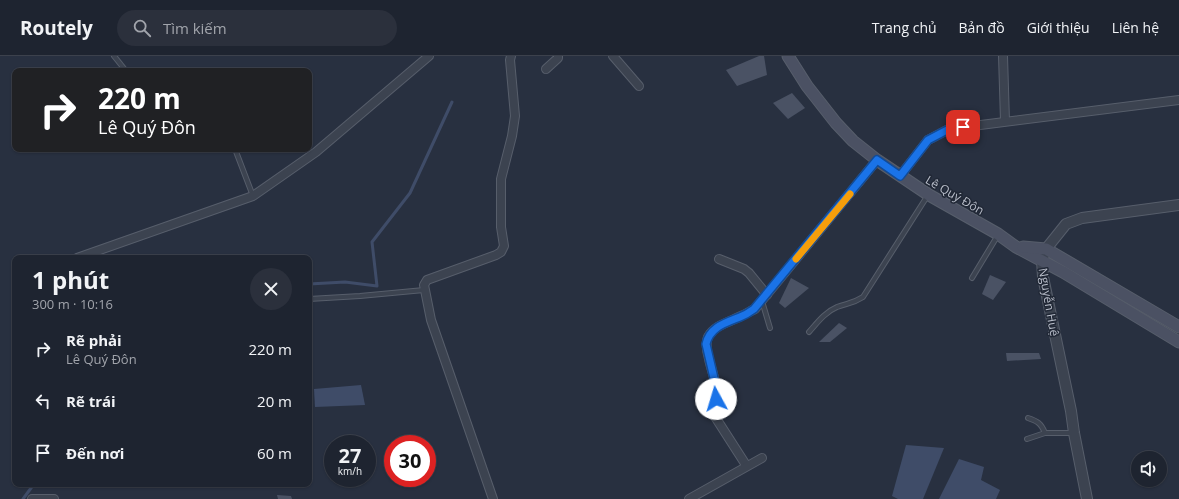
<!DOCTYPE html>
<html lang="vi">
<meta charset="utf-8">
<style>
:root{--surface:#1e2430;--page:#2b303c;--text:#f1f3f6;--muted:#a1a4ab;--line:#3c414c}
body{margin:0;font-family:"Open Sans",sans-serif;background:var(--page);color:var(--text);height:100vh;display:flex;flex-direction:column;font-size:15px;white-space:nowrap}
*{box-sizing:border-box;margin:0}
p{font-size:13px;color:var(--muted)}
.icon{flex:none;width:22px;height:22px;fill:none;stroke:currentColor;stroke-width:2;stroke-linecap:round;stroke-linejoin:round}
.map{position:relative;flex:1;overflow:hidden}
.details{position:absolute;left:12px;top:199px;width:300px;height:232px;display:flex;flex-direction:column;background:var(--surface);border-radius:8px;box-shadow:0 1px 3px #0004,0 0 0 1px var(--line)}
.details>*{flex:none}
.banner{position:absolute;left:12px;top:12px;width:300px;height:84px;border-radius:8px;box-shadow:0 1px 3px #0004,0 0 0 1px var(--line);background:#202124;color:#fff;overflow:hidden}
.buttons{position:absolute;left:1131px;top:395px;display:grid;gap:8px}
.buttons a{display:grid;place-items:center;width:36px;height:36px;border-radius:50%;background:var(--surface);box-shadow:0 1px 3px #0004,0 0 0 1px var(--line);font-size:20px}
.speed{position:absolute;left:324px;top:379px;display:flex;gap:8px;font-size:20px;font-weight:700;text-align:center}
.speed>*{display:grid;place-content:center;width:52px;height:52px;border-radius:50%;background:var(--surface);box-shadow:0 1px 3px #0004,0 0 0 1px var(--line);line-height:1}
.speed small{font-size:10px;font-weight:400}
.speed .limit{border:6px solid #d22;background:#fff;color:#111}
.pin{position:absolute;display:grid;place-items:center;width:34px;height:34px;color:#fff;margin:-17px;border-radius:8px;box-shadow:0 2px 6px #0006}
.me{position:absolute;width:44px;margin:-22px;rotate:354deg;stroke-linejoin:round;filter:drop-shadow(0 0 3px #0008)}
.turn{display:flex;align-items:center;gap:14px;height:84px;padding:0 20px;font-size:18px}
.turn .icon{width:52px;height:52px;stroke-width:2.5}
.turn b{display:block;font-size:28px;line-height:34px}
.round{display:grid;place-items:center;flex:none;width:42px;height:42px;border-radius:21px;background:var(--page)}
.summary{display:flex;align-items:center;justify-content:space-between;height:68px;padding:0 20px}
h1{font-size:24px;font-weight:700;line-height:30px}
ul{padding:0;list-style:none}
li{display:flex;align-items:center;gap:12px;height:52px;padding:0 20px}
li div{flex:1}
li b{display:block;font-size:15px}
li em{font-style:normal}
header{display:flex;align-items:center;gap:24px;box-sizing:border-box;height:56px;padding:0 20px;background:var(--surface);border-bottom:1px solid var(--line)}
header strong{font-size:19px}
nav{display:flex;gap:22px;margin-inline-start:auto;font-size:14px}
.search{width:280px;height:36px;background:var(--page);display:flex;align-items:center;gap:10px;box-sizing:border-box;padding:0 14px;border-radius:22px;color:var(--muted);font-size:15px}
.map>svg:first-child{display:block}
</style>
<header>
<strong>Routely</strong>
<div class="search"><svg class="icon" aria-label="search" viewBox="0 0 24 24"><circle cx="10" cy="10" r="6"/><path d="M15 15l6 6"/></svg>Tìm kiếm</div>
<nav><a>Trang chủ</a><a>Bản đồ</a><a>Giới thiệu</a><a>Liên hệ</a></nav>
</header>
<div class="map">
<svg width="1179" height="443" viewBox="0 0 1179 443">
<rect width="100%" height="100%" fill="#283040"/>
<g fill="#3f4c68">
<polygon points="361,329 365,349 315,351 314,333"/>
<polygon points="906,389 944,392 923,443 898,443 892,440"/>
<polygon points="959,403 984,411 981,424 1000,434 996,443 939,443"/>
</g>
<g fill="none" stroke-linecap="round" stroke-linejoin="round">
<g stroke="#3f4c68" stroke-width="3">
<polyline points="309,228 345,226 377,230 372,186 410,137 452,46"/>
<polyline points="23,443 34,428"/>
</g>
</g>
<g fill="#4a5264">
<polygon points="759,0 764,0 767,19 737,30 726,14"/>
<polygon points="792,37 805,52 788,63 773,47"/>
<polygon points="990,219 1006,226 993,244 982,238"/>
<polygon points="791,222 809,232 785,252 779,247"/>
<polygon points="839,267 847,272 830,286 819,286"/>
<polygon points="1006,297 1039,297 1041,303 1007,305"/>
<polygon points="277,439 291,440 292,443 278,443"/>
</g>
<g fill="none" stroke-linecap="round" stroke-linejoin="round">
<defs>
<g id="service">
<polyline points="114,0 126,15"/>
<polyline points="235,93 253,140"/>
<polyline points="972,222 998,179"/>
<polyline points="309,243 360,240 424,234"/>
<polyline points="762,245 770,272"/>
<path d="M809,276C817,267 825,256 837,251C848,247 852,248 863,241L928,139"/>
<path d="M1028,362C1037,365 1041,367 1045,377"/>
<polyline points="1027,383 1045,377 1073,377"/>
</g>
<g id="minor">
<polyline points="613,0 639,30"/>
<polyline points="1003,0 1005,65"/>
<polyline points="546,13 558,2 558,0"/>
<polyline points="900,120 928,84 949,73 1179,44"/>
<polyline points="77,202 253,140 316,96 429,0"/>
<polyline points="719,203 744,213 749,217 767,239"/>
<path d="M746,409L712,356C712,349 717,343 717,336C716,325 711,313 709,303C707,296 705,288 708,281C714,269 730,266 741,260C746,258 750,255 755,253L877,104"/>
<polyline points="32,443 54,443"/>
<polyline points="493,443 431,264 424,229 427,224 496,199 501,196 504,190 501,171 501,123 512,80 515,60 510,4 511,0"/>
<polyline points="689,443 762,402"/>
</g>
<polyline id="tertiary" points="1087,443 1074,377 1071,355 1043,221 1042,204 1046,193 1066,168 1082,162 1179,149"/>
<g id="secondary">
<polyline points="788,0 807,30 836,67 853,85 877,104 929,139 998,178 1016,191 1063,216 1179,286"/>
<polyline points="1023,191 1046,193 1179,271"/>
</g>
</defs>
<use href="#service" stroke="#575e6b" stroke-width="6"/>
<use href="#minor" stroke="#575e6b" stroke-width="10"/>
<use href="#tertiary" stroke="#575e6b" stroke-width="12"/>
<use href="#secondary" stroke="#575e6b" stroke-width="13"/>
<use href="#service" stroke="#3c4350" stroke-width="4"/>
<use href="#minor" stroke="#3c4350" stroke-width="8"/>
<use href="#tertiary" stroke="#3c4350" stroke-width="10"/>
<use href="#secondary" stroke="#4b5163" stroke-width="11"/>
</g>
<g fill="none" stroke-linecap="round" stroke-linejoin="round">
<defs>
<path id="route" d="M716,343L717,335L706,288C710,271 725,267 740,261C745,259 750,256 754,253L877,104L900,120L928,84L949,73L963,71"/>
</defs>
<use href="#route" stroke="#114b97" stroke-width="10"/>
<use href="#route" stroke="#1a73e8" stroke-width="7"/>
<polyline stroke="#f59e0b" stroke-width="7" points="796,203 850,138"/>
</g>
<g text-anchor="middle" dominant-baseline="central" stroke-width="3" stroke-linejoin="round" paint-order="stroke">
<g font-size="12" fill="#b9beca" stroke="#212836">
<text transform="translate(955 139) rotate(30)">Lê Quý Đôn</text>
<text transform="translate(1049 246) rotate(80)">Nguyễn Huệ</text>
</g>
</g>
</svg>
<div class="buttons">
<a><svg class="icon" aria-label="sound" viewBox="0 0 24 24"><path d="M4 9h4l5-4v14l-5-4H4zM17 9q2 3 0 6"/></svg></a>
</div>
<div class="speed"><div>27<small>km/h</small></div><div class="limit">30</div></div>
<div class="pin" style="left:963px;top:71px;background:#d93025"><svg class="icon" aria-label="arrive" viewBox="0 0 24 24"><path d="M6 21V4h12l-3 4 3 4H6"/></svg></div>
<svg class="me" style="left:716px;top:343px" viewBox="-20 -20 40 40"><circle r="19" fill="#fff"/><path d="M0-13L10 11 0 6-10 11z" fill="#1a73e8"/></svg>
<div class="banner">
<div class="turn"><svg class="icon" aria-label="right" viewBox="0 0 24 24"><path d="M7 20v-9h11M14 6l5 5-5 5"/></svg><div><b>220 m</b>Lê Quý Đôn</div></div>
</div>
<section class="details">
<div class="summary"><div><h1>1 phút</h1><p>300 m · 10:16</p></div><a class="round"><svg class="icon" aria-label="close" viewBox="0 0 24 24"><path d="M6 6l12 12M18 6L6 18"/></svg></a></div>
<ul>
<li><svg class="icon" aria-label="right" viewBox="0 0 24 24"><path d="M7 20v-9h11M14 6l5 5-5 5"/></svg><div><b>Rẽ phải</b><p>Lê Quý Đôn</p></div><em>220 m</em></li>
<li><svg class="icon" aria-label="left" viewBox="0 0 24 24"><path d="M17 20v-9H6M10 6l-5 5 5 5"/></svg><div><b>Rẽ trái</b></div><em>20 m</em></li>
<li><svg class="icon" aria-label="arrive" viewBox="0 0 24 24"><path d="M6 21V4h12l-3 4 3 4H6"/></svg><div><b>Đến nơi</b></div><em>60 m</em></li>
</ul>
</section>
</div>
